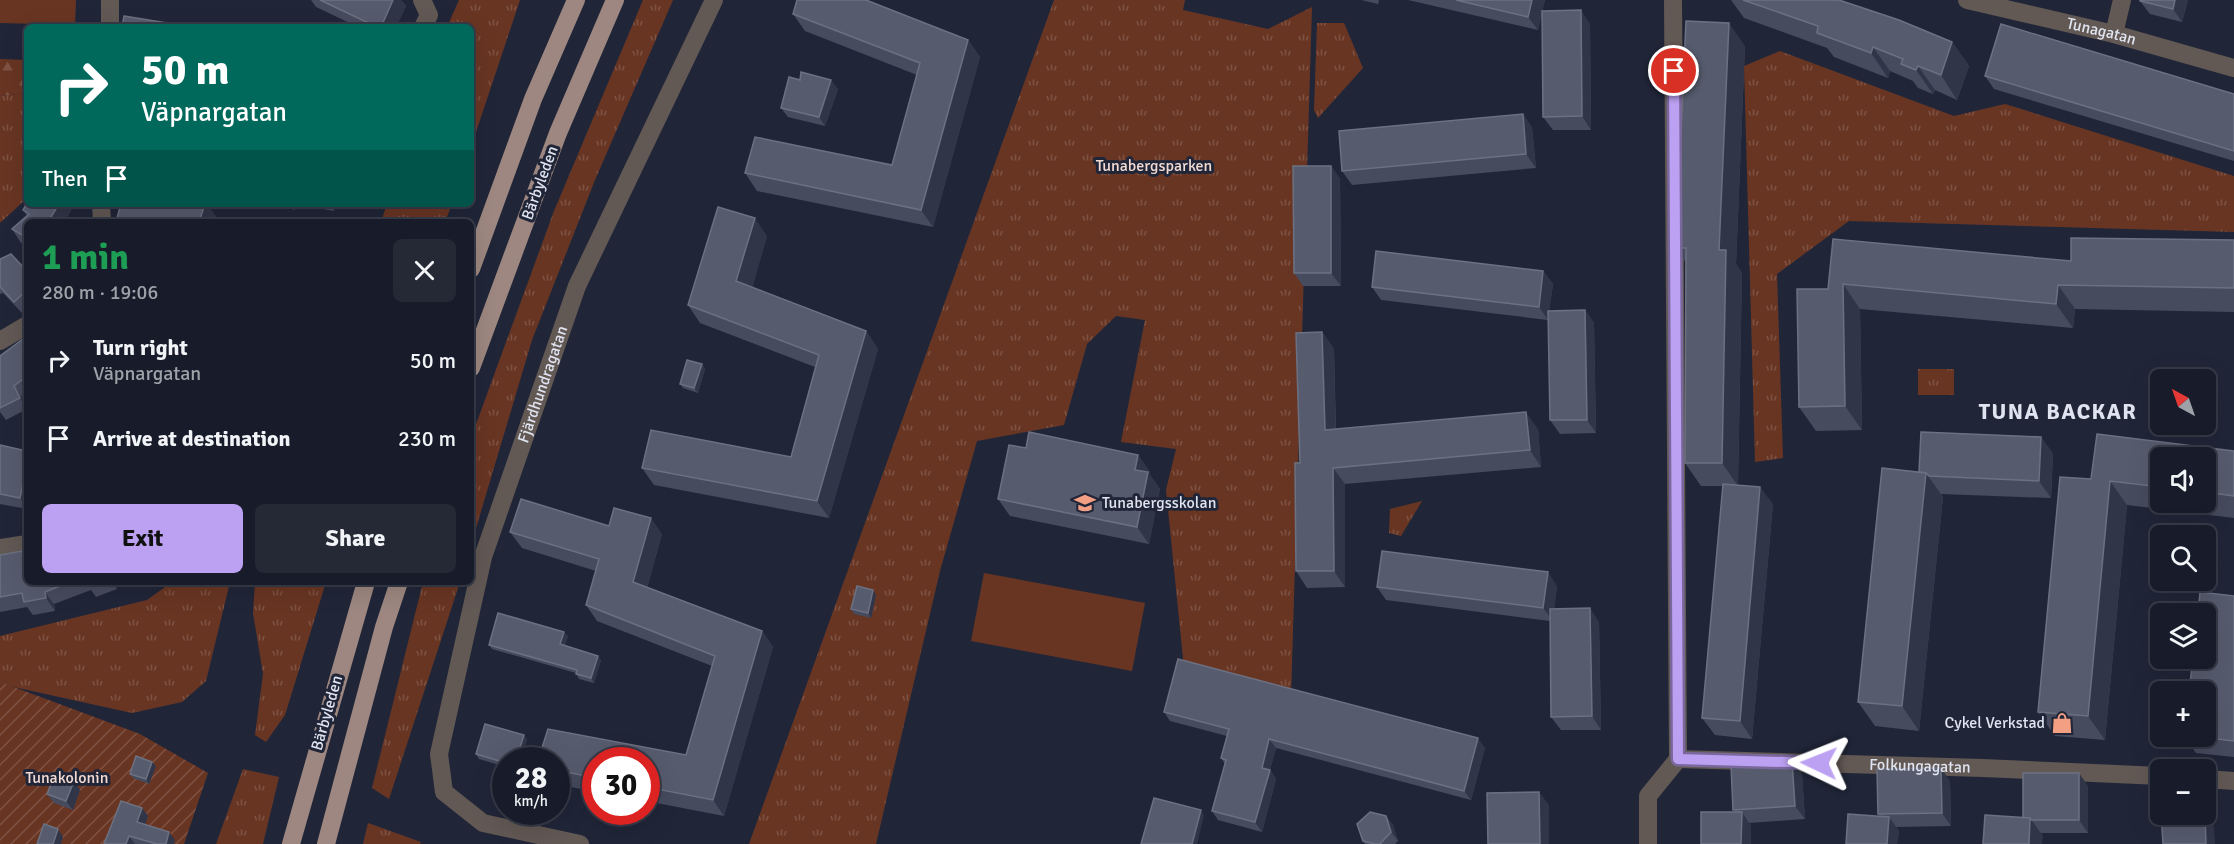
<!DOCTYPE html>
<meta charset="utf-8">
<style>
:root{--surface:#181c2a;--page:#252936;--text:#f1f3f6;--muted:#9fa1a8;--line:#363a47;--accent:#bca0f2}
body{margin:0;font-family:Signika,sans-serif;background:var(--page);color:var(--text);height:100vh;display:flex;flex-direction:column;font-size:22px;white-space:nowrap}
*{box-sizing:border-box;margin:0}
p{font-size:20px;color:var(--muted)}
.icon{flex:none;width:33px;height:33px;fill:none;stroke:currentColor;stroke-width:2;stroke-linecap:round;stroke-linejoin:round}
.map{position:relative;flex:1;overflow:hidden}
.panel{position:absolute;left:24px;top:219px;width:450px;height:366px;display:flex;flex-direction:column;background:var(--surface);border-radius:9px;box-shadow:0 6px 24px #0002,0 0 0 2px var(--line)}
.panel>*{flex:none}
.guide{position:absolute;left:24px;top:24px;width:450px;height:183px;border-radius:9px;box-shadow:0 6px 24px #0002,0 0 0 2px var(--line);background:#00695c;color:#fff;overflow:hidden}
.needle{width:39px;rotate:320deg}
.controls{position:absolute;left:2150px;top:369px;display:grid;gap:12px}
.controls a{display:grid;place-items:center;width:66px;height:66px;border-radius:9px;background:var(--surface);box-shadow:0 6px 24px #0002,0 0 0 2px var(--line);font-size:30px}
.speed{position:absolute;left:492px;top:747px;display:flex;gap:12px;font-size:30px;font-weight:700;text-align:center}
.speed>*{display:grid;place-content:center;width:78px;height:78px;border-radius:50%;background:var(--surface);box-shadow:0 6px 24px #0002,0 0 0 2px var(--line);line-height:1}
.speed small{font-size:15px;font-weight:400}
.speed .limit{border:9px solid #d22;background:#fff;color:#111}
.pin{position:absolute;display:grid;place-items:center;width:51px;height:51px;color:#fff;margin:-26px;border:3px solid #fff;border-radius:50%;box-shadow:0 2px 6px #0007}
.me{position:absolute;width:66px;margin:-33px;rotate:272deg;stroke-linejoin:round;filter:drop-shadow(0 0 4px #0008)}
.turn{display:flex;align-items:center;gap:21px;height:126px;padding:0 18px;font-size:27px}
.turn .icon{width:78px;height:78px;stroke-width:2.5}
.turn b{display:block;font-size:42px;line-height:51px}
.then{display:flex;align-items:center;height:57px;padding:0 18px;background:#0003;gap:12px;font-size:22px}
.round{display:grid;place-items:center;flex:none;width:63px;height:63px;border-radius:9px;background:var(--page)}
.overview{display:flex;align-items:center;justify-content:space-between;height:102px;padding:0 18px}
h1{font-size:36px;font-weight:700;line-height:45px;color:#1e9e55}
.action{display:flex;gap:12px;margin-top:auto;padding:12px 18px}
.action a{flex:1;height:69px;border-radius:9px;background:var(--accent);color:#111;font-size:24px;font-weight:700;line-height:69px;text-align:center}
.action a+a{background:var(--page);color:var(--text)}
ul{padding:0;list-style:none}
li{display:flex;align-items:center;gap:18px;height:78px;padding:0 18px}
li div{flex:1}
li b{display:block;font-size:22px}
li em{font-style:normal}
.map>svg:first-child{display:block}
</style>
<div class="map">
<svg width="2234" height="844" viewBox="0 0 2234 844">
<defs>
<pattern id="grass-tufts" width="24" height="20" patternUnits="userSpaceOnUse" patternTransform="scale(1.5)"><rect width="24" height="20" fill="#693523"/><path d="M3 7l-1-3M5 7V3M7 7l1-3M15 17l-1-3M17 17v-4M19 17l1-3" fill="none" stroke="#7e5243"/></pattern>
<pattern id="forest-firs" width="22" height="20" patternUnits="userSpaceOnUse" patternTransform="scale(1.5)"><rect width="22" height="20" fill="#693523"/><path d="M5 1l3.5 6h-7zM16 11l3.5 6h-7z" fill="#7e5243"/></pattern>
<pattern id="garden-furrows" width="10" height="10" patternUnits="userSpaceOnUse" patternTransform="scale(1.5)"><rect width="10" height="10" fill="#693523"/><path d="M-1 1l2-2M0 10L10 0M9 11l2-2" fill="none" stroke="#7e5243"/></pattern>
</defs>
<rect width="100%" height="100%" fill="#202638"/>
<g fill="url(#grass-tufts)">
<polygon points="459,0 520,0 471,147 471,27 447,27"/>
<polygon points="643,0 673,0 595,180 532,340 471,545 471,438 554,211"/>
<polygon points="1054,0 1185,0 1183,10 1268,29 1312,7 1291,696 1184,668 1166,490 1176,449 1121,442 1145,320 1116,316 1087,344 1064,425 977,441 940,571 876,844 749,844"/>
<polygon points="1317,23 1344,23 1363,68 1318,118 1314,110"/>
<polygon points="1780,51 1954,116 2005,104 2234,176 2234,232 1849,221 1777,274 1783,458 1755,462 1744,66"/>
<polygon points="27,93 27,198 0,223 0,96"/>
<polygon points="387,204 452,204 445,222 381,222"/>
<rect x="1918" y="369" width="36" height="26"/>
<polygon points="1422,501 1401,536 1389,533 1390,509"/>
<polygon points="172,582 230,582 206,681 182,702 132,713 0,684 0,636 147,600"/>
<polygon points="255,582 326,582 285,715 266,742 255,735 263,674 253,613"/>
<polygon points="423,582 460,582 389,799 372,788"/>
<polygon points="243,769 279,777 263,844 216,844"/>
<polygon points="368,823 421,842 420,844 363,844"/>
</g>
<polygon fill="url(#forest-firs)" points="0,59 27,60 27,93 0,96"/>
<polygon fill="url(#garden-furrows)" points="3,683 140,734 208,773 184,844 0,844 0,684"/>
<g fill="#693523">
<polygon points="0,0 76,0 75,25 0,23"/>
<polygon points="984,573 1145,603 1132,671 971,641"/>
</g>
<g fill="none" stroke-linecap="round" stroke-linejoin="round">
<g stroke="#625854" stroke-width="18">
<polyline points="422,0 429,15 423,27"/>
<path id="s1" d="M1967,0L2114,34L2234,68"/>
<polyline points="110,27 110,0"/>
<polyline points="2114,34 2122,0"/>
<polyline points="101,204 102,222"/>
<polyline points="0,341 27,325"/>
<polyline points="0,548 27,544"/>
<path id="s2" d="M1678,759L1983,768L2160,776"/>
<polyline points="2205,779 2234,781"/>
<path id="s3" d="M580,844L483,823L444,792L439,754L483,557L577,286L714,0"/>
<polyline points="1648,844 1648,796 1678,759 1673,0"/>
</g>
<g stroke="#9d8780" stroke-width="18">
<polyline points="471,269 533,99 576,0"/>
<polyline points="471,368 558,133 615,0"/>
<polyline points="291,844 366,582"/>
<polyline points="326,844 384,627 399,582"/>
</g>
</g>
<g fill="#464b5e" fill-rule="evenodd">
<polygon points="311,0 401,0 406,6 396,27 358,27 316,7"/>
<polygon points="1361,0 1379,0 1378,4"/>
<polygon points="1408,0 1545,0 1542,11 1590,24 1591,130 1553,130 1543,117 1542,13 1538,30"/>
<polygon points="1731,0 1839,0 1952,42 1969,66 1957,100 1935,90 1933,94 1918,88 1913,81 1890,71 1888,78 1834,57 1827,48 1744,18"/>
<polygon points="2188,0 2182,22 2150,14 2140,1"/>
<polygon points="793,14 968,40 980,57 933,227 757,191 745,173 892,165 917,75 805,31"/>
<polygon points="1745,46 1736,264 1742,273 1738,485 1773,504 1752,739 1715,735 1702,718 1723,486 1701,486 1685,463 1686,263 1676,248"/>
<polygon points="1985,76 2234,94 2234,161 1994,89"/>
<polygon points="838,89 825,126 788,117 781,108"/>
<polygon points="1523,114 1532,128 1536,168 1352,185 1342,171"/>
<polygon points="1331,166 1340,179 1341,286 1303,286 1294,273"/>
<polygon points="276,204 336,204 334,211 296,204 295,210"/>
<polygon points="73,207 27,222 27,246 21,243 12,229 27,216 23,210"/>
<polygon points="767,236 752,288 866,331 878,349 829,518 654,485 642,468 791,457 815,367 700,323 688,305"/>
<polygon points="1833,239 2071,261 2234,240 2234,312 2075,309 2073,328 1860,309 1862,430 1816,431 1799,407 1828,289"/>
<polygon points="0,259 27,271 27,308 22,313 3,293 0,294"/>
<polygon points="1543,271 1553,284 1549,311 1585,310 1594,323 1596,433 1560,434 1550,420 1548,320 1381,300 1372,287"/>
<polygon points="1322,332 1334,349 1336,429 1538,429 1541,467 1345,484 1345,587 1307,588 1296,571 1300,463"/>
<polygon points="27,336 27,392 21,397 27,409 6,420 0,412 0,356"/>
<polygon points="702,364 705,369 698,393 683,388 680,384"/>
<path d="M2097,434L2234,451V518L2127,505L2105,740L2055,736L2038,712L2060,477L2091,479ZM2160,458H2205V502H2160Z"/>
<polygon points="2041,437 2053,454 2051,498 1941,494 1943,497 1919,731 1875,726 1858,702 1919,472"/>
<polygon points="0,445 27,451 27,509 0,504"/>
<polygon points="1026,448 1138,455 1150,472 1150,475 1160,489 1149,544 1010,516 998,499"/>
<polygon points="609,526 662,534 647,588 762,631 773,647 724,816 646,801 646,760 596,760 596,792 556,784 556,760 686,755 712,666 597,621 586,605 596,571 522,548 510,532"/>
<polygon points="0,555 27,582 114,582 117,589 96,597 91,590 54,604 55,611 33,615 27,607 0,612"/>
<polygon points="1557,586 1554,609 1599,622 1601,730 1561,730 1551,717 1550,621 1386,600 1377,587"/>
<polygon points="876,595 871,618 854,614 851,609"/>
<polygon points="2234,596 2234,757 2196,753 2184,736 2205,736"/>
<polygon points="568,636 565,645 601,660 594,683 579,679 576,673 492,649 489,645"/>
<polygon points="1164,712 1485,748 1471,800 1276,748 1270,770 1276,779 1262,832 1218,820 1212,811 1225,764 1221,758 1227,736 1170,721"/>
<polygon points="524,735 527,740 506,760 506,767 479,759 476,754"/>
<polygon points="156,766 149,784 133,778 130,774"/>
<polygon points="1802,774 1805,819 1749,823 1751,826 1751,844 1701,844 1735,812 1733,810"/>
<polygon points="74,781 80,790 73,810 54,803 47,794"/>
<polygon points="1950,781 1951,826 1896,827 1899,831 1897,844 1846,844 1880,817 1878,814"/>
<polygon points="2088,786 2088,833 2041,833 2043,836 2023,818"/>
<polygon points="142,808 148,816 145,825 175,840 174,844 104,844"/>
<polygon points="1386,816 1393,825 1398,841 1395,844 1365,844 1363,841"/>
</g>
<g fill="#303648">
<polygon points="393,0 401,0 406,6 396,27 381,27"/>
<polygon points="1532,0 1545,0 1538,30 1528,17"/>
<polygon points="2175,0 2188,0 2182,22 2173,9"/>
<polygon points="1581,10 1590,24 1591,130 1582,116"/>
<polygon points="1729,23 1745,46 1736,264 1742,273 1738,486 1722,463 1719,250"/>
<polygon points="968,40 980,57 933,227 921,210"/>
<polygon points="1952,42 1969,66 1957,100 1941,75"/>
<polygon points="1873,47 1890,71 1888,78 1871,53"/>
<polygon points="1918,66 1935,90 1933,94 1916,70"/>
<polygon points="831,80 838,89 825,126 819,117"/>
<polygon points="1523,114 1532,128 1536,168 1526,154"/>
<polygon points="1331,166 1340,179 1341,286 1331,273"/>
<polygon points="59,204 71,204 73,207 65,222 54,222 51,217"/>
<polygon points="205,204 207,204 218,219 217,222 199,222"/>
<polygon points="291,204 295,204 295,210"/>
<polygon points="329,204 336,204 334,211"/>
<polygon points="755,218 767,236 749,299 736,281"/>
<polygon points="1543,271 1553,284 1548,320 1539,307"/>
<polygon points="1843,284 1860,309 1862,430 1845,406"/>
<polygon points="2058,285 2075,309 2073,328 2056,304"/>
<polygon points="1585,310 1594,323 1596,433 1587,420"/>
<polygon points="866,331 878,349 829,518 817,501"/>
<polygon points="1322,332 1334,349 1336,447 1325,430"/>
<polygon points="702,364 705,369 698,393 694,388"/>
<polygon points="14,386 21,397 27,409 20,398"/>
<polygon points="1526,412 1538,429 1541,467 1530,450"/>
<polygon points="2041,437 2053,454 2051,498 2039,481"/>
<polygon points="1138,455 1150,472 1150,475 1160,489 1149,544 1137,527 1135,470"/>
<polygon points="27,465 27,508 20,498"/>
<polygon points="1333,468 1345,484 1345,587 1334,571"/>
<polygon points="1926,473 1943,497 1919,731 1902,706"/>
<polygon points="2110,481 2127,505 2105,740 2088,716"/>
<polygon points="1760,487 1773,504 1752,739 1740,721"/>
<polygon points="651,518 662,534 644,598 633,582"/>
<polygon points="1548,572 1557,586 1553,621 1543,608"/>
<polygon points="873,590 876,595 871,618 868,613"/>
<polygon points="45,592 54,604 55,611 46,598"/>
<polygon points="1590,608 1599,622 1601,730 1592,716"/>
<polygon points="762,631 773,647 724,816 713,800"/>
<polygon points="564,632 568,636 564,649 560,644"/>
<polygon points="598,656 601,660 594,683 591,678"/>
<polygon points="524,735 527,740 521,760 516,760"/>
<polygon points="1478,738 1485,748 1471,800 1464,791"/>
<polygon points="1269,739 1276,748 1270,770 1276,779 1262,832 1255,822 1262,768"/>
<polygon points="1792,761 1802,774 1805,819 1795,806"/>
<polygon points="152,762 156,766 149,784 146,779"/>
<polygon points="1941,768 1950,781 1951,826 1942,813"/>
<polygon points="2079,773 2088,786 2088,833 2079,820"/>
<polygon points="74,781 80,790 73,810 66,801"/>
<polygon points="1539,792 1549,805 1549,844 1540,844"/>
<polygon points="2205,805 2213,816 2215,844 2206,844"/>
<polygon points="142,808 148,816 143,831 137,822"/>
<polygon points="1201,810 1204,815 1197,844 1192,844"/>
<polygon points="1742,812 1751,826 1751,844 1741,844"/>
<polygon points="1386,816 1393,825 1398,841 1391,832"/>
<polygon points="1889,817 1899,831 1897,844 1887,844"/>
<polygon points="2030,818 2043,836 2042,844 2029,844"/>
<polygon points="58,829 63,837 61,844 53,844"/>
<polygon points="169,832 175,840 174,844 166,844"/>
<polygon points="129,836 135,844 126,844"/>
</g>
<g fill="#565c6e" stroke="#6c7182" stroke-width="1.5">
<polygon points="320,0 393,0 381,27 377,27"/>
<polygon points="797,0 866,0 968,40 921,210 745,173 755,137 892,165 920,63 793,14"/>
<polygon points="1456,0 1532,0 1528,17"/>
<polygon points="1743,0 1839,0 1899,20 1952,42 1941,75 1918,66 1916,70 1901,64 1903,59 1873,47 1871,53 1817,33 1818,26"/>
<polygon points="2140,0 2175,0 2173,9 2140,1"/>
<polygon points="1581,10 1582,116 1543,117 1542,11"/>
<polygon points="124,16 174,24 173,27 122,27"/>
<polygon points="1686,21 1729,23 1719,250 1726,250 1722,463 1685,463 1686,248 1676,248"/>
<polygon points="2001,24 2234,94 2234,151 1985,76"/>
<polygon points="801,72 831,80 819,117 781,108 789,77 800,80"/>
<polygon points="1523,114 1526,154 1342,171 1339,131"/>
<polygon points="1293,166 1331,166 1331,273 1294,273"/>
<polygon points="27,203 59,204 51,217 59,222 27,222 27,238 12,229 29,214 23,210"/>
<polygon points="121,204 205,204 199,222 128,222 117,218"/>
<polygon points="718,207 755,218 736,281 866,331 817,501 642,468 651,430 791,457 819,355 688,305"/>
<polygon points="2071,238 2234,240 2234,288 2058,285 2056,304 1843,284 1845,406 1799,407 1797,289 1828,289 1833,239 2071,261"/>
<polygon points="1376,251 1543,271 1539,307 1372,287"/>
<polygon points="11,254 27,271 27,290 14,302 0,287 0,259"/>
<polygon points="1585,310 1587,420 1550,420 1548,311"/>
<polygon points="1322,332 1325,430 1526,412 1530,450 1333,468 1334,571 1296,571 1295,463 1300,463 1296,333"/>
<polygon points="27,336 27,376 14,386 20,398 0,408 0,356"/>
<polygon points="687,360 702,364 694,388 680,384"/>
<polygon points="1029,432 1138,455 1135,470 1148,472 1137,527 998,499 1009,445 1026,448"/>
<polygon points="1921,432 2041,437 2039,481 1929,476 1926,473 1919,472"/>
<polygon points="2097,434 2234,451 2234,496 2205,492 2205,458 2160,458 2160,487 2110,481 2088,716 2038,712 2060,477 2091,479"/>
<polygon points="0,445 27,451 27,465 20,498 0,494"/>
<polygon points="1882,468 1926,473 1902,706 1858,702"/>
<polygon points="1723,484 1760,487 1740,721 1702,718"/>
<polygon points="521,499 609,526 614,508 651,518 633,582 762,631 713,800 646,787 646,760 596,760 596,778 556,770 556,760 538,760 548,729 686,755 715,656 586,605 599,559 510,532"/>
<polygon points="22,551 23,556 27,554 27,582 70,582 45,592 46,598 24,602 22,593 0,597 0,555"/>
<polygon points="1382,551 1548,572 1543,608 1377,587"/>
<polygon points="857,586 873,590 868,613 851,609"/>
<polygon points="2200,592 2234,596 2234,741 2191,736 2205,736 2205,692 2189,692 2193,658 2205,658 2205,614 2198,614"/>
<polygon points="1590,608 1592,716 1551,717 1550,609"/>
<polygon points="498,613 564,632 560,644 598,656 591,678 576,674 577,670 489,645"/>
<polygon points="1178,659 1478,738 1464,791 1269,739 1262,768 1270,770 1255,822 1212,811 1226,760 1221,758 1229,729 1164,712"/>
<polygon points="485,724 524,735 516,760 506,760 506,763 476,754"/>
<polygon points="136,756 152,762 146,779 130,774"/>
<polygon points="1792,761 1795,806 1733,810 1731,765"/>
<polygon points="1941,768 1942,813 1878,814 1877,769"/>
<polygon points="2023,773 2079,773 2079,820 2031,820 2030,818 2023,818"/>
<polygon points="55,774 74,781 66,801 47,794"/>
<polygon points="1539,792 1540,844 1488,844 1487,793"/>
<polygon points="1154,798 1201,810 1192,844 1141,844"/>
<polygon points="121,801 142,808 137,822 169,832 166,844 157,844 129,836 126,844 104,844"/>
<polygon points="1370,812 1386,816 1391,832 1380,844 1375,844 1363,841 1357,824"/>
<polygon points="1701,812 1742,812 1741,844 1701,844"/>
<polygon points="1848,814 1889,817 1887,844 1846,844"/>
<polygon points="2161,814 2205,814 2206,844 2163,844"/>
<polygon points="1985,815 2030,818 2029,844 1983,844"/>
<polygon points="44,824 58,829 53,844 37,844"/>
</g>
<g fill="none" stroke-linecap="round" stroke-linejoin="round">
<defs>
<polyline id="route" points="1674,71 1678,759 1819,763"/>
</defs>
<use href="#route" stroke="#7a689d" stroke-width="15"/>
<use href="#route" stroke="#bca0f2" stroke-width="10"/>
</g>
<defs>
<symbol id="school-bare" viewBox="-9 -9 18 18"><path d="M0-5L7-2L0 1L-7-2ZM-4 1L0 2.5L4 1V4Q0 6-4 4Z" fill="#f39f83" stroke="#202638" stroke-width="2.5" paint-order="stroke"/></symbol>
<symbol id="shop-bare" viewBox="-9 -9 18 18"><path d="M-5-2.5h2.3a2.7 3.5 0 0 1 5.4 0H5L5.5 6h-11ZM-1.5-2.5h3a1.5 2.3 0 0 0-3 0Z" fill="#f39f83" stroke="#202638" stroke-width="2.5" paint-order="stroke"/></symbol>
</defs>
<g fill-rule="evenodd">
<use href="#school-bare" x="1070" y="488" width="30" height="30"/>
<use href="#shop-bare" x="2047" y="708" width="30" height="30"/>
</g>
<g text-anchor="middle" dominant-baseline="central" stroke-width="6" stroke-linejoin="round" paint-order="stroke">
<g font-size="16" fill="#dfe4f0" stroke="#202638">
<text stroke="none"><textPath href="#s1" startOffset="138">Tunagatan</textPath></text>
<text transform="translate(540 183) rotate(-70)">Bärbyleden</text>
<text stroke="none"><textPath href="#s3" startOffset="572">Fjärdhundragatan</textPath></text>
<text transform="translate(327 713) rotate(-74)">Bärbyleden</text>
<text stroke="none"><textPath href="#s2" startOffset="242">Folkungagatan</textPath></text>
</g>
<g font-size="16" fill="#f3dbd3" stroke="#202638">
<text x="1154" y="166">Tunabergsparken</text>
<text x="67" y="778">Tunakolonin</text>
</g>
<g font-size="16" fill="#dfe4f0" stroke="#202638" text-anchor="start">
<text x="1102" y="503">Tunabergsskolan</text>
<text x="2045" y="723" text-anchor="end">Cykel Verkstad</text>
</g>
<g font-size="22" font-weight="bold" letter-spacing="1.5" fill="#dfe4f0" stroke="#202638">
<text x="2058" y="411">TUNA BACKAR</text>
</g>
</g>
</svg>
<div class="controls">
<a><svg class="needle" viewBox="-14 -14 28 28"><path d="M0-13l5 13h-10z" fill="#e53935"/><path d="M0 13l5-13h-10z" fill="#9fa1a8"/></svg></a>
<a><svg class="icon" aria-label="sound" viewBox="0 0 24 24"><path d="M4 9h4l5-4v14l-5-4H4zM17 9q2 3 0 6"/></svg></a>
<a><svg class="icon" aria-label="search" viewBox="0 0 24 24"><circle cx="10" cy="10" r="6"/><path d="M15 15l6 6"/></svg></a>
<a><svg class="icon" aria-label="layers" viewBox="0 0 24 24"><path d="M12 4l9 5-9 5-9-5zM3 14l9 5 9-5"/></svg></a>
<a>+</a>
<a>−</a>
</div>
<div class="speed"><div>28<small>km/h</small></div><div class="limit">30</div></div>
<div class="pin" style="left:1674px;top:71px;background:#d93025"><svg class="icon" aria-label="arrive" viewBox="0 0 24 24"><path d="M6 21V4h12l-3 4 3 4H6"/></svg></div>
<svg class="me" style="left:1819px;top:763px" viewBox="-20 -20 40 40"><path d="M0-17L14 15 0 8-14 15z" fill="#bca0f2" stroke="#fff" stroke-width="4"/></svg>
<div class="guide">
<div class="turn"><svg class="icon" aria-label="right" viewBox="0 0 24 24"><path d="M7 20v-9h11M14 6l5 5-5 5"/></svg><div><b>50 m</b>Väpnargatan</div></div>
<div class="then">Then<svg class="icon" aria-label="arrive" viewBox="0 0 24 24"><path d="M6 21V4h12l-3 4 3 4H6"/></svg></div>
</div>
<section class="panel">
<div class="overview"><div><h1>1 min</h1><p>280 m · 19:06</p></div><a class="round"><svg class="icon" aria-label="close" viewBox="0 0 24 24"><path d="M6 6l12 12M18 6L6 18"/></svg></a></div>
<ul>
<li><svg class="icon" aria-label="right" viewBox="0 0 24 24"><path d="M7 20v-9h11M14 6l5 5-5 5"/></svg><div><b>Turn right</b><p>Väpnargatan</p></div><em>50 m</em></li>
<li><svg class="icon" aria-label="arrive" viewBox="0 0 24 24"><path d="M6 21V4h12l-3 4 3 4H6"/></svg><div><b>Arrive at destination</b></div><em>230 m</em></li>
</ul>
<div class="action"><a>Exit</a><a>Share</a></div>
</section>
</div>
